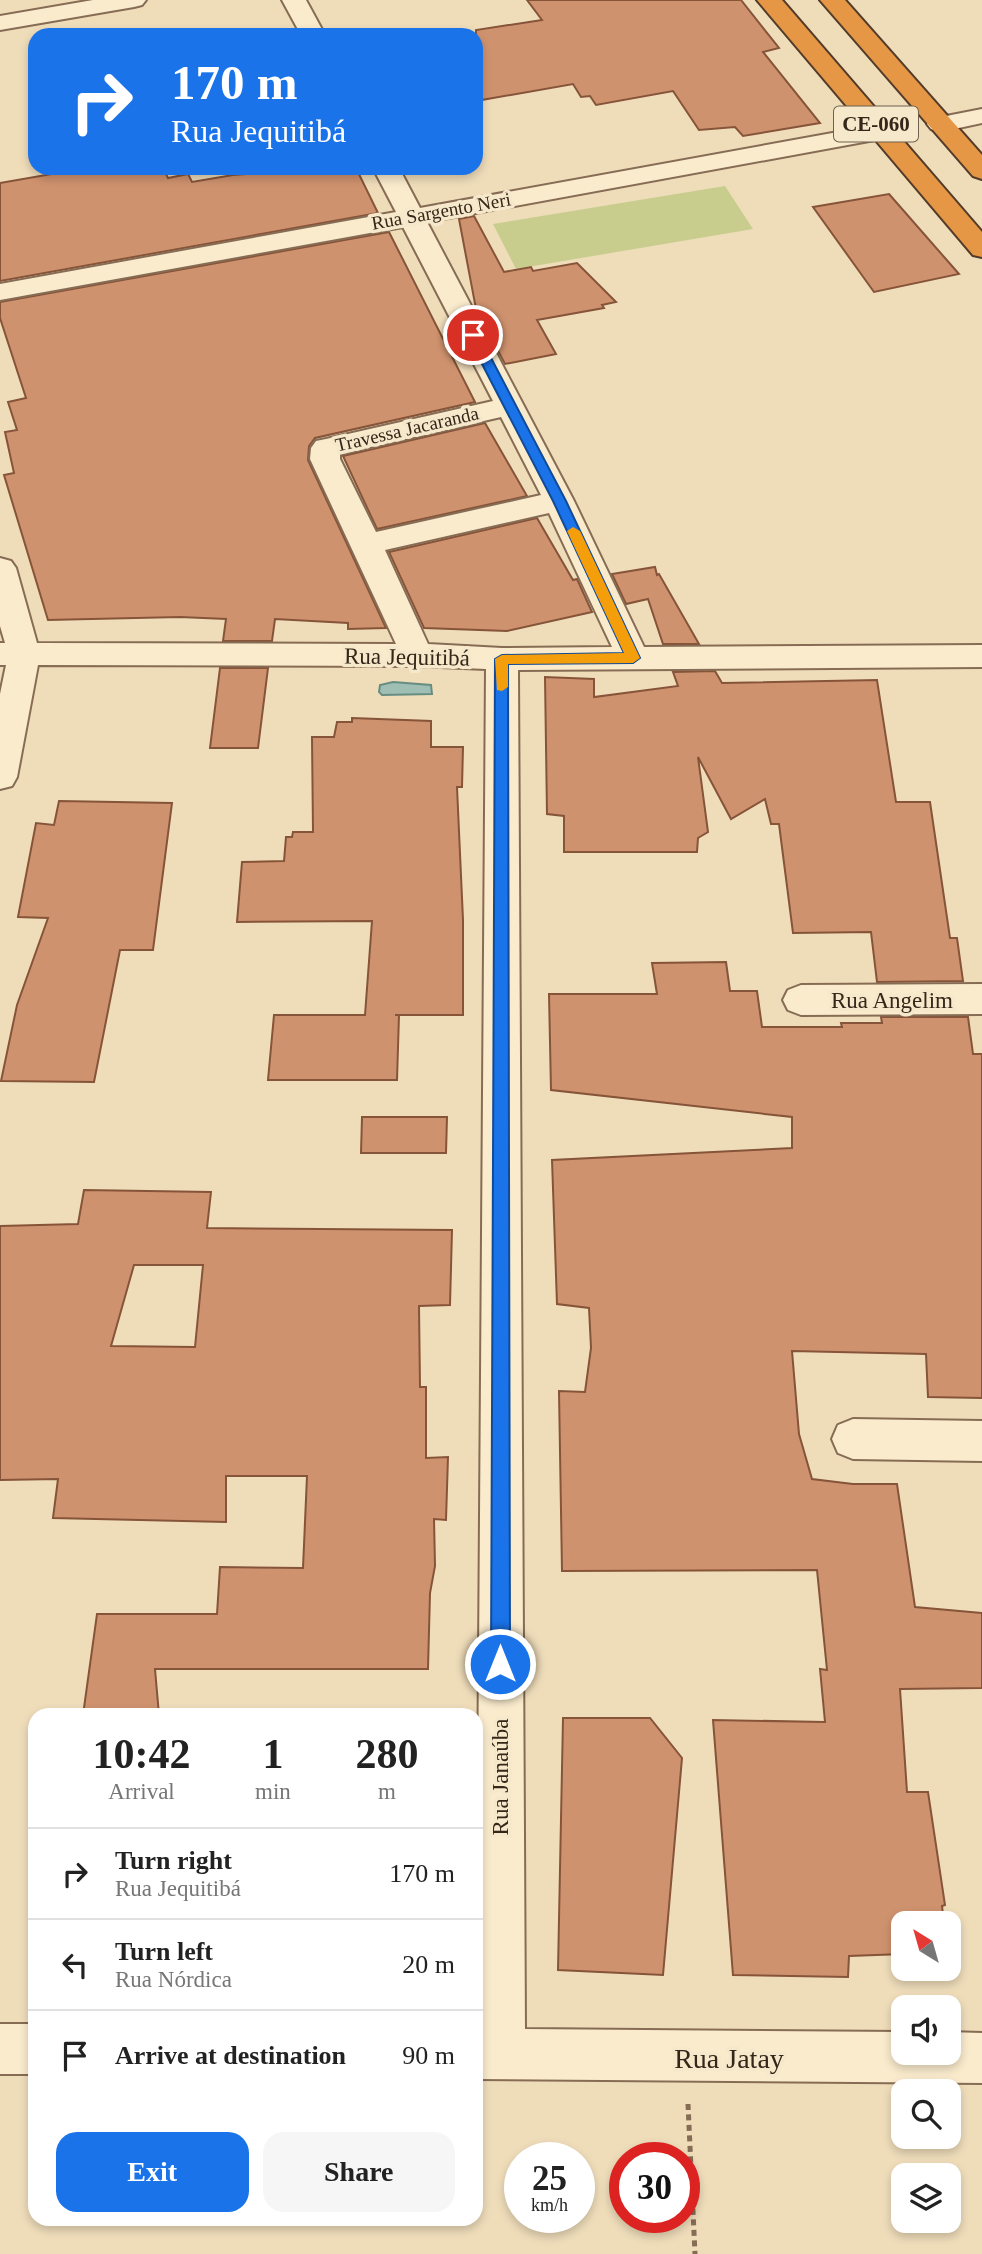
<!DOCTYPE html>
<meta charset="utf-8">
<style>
:root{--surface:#fff;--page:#f6f6f6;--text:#222;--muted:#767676;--line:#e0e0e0;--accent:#1a73e8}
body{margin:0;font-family:Georgia,serif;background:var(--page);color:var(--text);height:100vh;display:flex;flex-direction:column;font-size:26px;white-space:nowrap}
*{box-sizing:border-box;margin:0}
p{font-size:23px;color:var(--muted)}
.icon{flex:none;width:38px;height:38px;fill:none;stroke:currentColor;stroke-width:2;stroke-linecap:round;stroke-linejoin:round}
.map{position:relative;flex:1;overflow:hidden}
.side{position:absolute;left:28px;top:1708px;width:455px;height:518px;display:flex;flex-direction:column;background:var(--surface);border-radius:21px;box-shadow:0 4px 10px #0003}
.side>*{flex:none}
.hud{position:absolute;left:28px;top:28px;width:455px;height:147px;border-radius:21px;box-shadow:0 4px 10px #0003;background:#1a73e8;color:#fff;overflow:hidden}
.needle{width:46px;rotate:323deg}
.controls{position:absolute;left:891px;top:1911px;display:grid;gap:14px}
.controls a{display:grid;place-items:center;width:70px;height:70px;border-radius:14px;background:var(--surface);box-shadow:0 4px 10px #0003;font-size:35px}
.speed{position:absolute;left:504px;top:2142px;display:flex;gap:14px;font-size:35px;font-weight:700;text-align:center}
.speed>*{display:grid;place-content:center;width:91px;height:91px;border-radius:50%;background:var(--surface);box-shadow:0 4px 10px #0003;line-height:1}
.speed small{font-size:18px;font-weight:400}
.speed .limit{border:10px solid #d22;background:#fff;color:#111}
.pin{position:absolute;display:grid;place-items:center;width:60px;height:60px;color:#fff;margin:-30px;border:4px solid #fff;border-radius:50%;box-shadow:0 2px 7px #0007}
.me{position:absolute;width:77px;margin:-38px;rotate:0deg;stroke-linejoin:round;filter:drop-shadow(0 0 5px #0008)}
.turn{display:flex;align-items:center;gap:24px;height:147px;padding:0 28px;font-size:32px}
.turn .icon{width:91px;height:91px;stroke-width:2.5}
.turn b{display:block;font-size:49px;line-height:60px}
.eta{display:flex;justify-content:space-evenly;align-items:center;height:119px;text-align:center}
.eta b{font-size:42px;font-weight:800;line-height:49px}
.primary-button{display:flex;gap:14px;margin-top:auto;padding:14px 28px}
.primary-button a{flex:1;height:80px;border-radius:21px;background:var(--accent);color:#fff;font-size:28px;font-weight:800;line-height:80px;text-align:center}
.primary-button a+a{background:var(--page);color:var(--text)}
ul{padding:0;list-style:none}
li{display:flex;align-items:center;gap:21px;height:91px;padding:0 28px;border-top:2px solid var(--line)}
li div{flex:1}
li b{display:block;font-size:26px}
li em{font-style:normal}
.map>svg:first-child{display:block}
</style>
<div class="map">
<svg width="982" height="2254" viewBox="0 0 982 2254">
<rect width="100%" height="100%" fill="#efddba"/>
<polygon fill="#c8cd8e" points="725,186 753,229 516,269 493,224"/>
<polygon fill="#9fbfb4" stroke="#678d82" stroke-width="2" points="393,682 431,685 432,694 382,695 379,692 380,685"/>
<g fill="#cf926e" stroke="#865439" stroke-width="2" fill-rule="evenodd">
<polygon points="527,0 741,0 779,48 763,52 820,123 743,136 735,127 699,130 673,91 596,105 590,96 581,97 573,84 476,101 476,30 542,20"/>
<polygon points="86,168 163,168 168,178 188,174 192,182 233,175 289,171 288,168 356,168 378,213 0,281 0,183"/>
<polygon points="889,194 959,274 874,292 813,207"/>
<polygon points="474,216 504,272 531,267 533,271 577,263 616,302 602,305 604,308 537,320 556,354 505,364 476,309 459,219"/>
<polygon points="389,232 475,402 315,438 309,446 308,460 386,628 348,629 348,623 275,619 272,641 223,641 226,619 180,617 48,620 4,475 14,473 5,432 17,430 8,402 26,398 0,318 0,302"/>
<polygon points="485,423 527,496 377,529 343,456"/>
<polygon points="537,518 573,580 577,579 592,612 507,631 424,628 389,552"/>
<polygon points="655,567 657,575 659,574 699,644 663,644 648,599 626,604 612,574"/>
<polygon points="220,668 268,668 258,748 210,748"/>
<polygon points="715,671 722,683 877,680 896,802 930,802 950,938 957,938 963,981 877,982 871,932 793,933 779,824 771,824 765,799 731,819 698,757 708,832 698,838 697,852 564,852 564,816 547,814 545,677 594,679 594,697 678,686 673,672"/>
<polygon points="352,718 431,721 431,747 463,747 462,787 457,787 463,920 463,1015 395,1015 399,1015 397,1080 268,1080 274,1015 365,1015 372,921 237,922 242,862 284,861 286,837 292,837 293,832 313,832 312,737 334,737 337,722 352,722"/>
<polygon points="59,801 172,803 153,950 120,950 94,1082 1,1081 17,1005 48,918 18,917 36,823 54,825"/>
<polygon points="726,962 730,991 757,991 762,1027 842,1027 841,1023 882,1023 881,1017 968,1017 973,1054 982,1054 982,1398 928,1397 926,1354 792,1351 799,1434 812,1479 853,1484 897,1484 915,1607 982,1613 982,1688 900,1689 907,1792 928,1792 945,1905 942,1906 944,1923 900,1923 903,1954 849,1956 848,1977 733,1975 713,1720 825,1722 820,1669 827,1670 817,1570 562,1571 559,1391 585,1392 591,1348 589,1308 557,1304 552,1160 792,1148 792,1117 551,1090 549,994 657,994 652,963"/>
<polygon points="362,1117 447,1117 446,1153 361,1153"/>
<path d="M84,1190L211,1192L207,1228L452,1230L450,1305L419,1306L420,1387H426V1458L448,1457L446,1520L434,1519L435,1566L430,1593L428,1669H155L159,1715H83L97,1614H217L220,1567L303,1568L307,1476H226V1522L53,1518L58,1479L0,1480V1226L78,1224ZM134,1265H203L195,1347L111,1346Z"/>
<polygon points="563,1718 650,1718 682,1758 663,1975 558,1970"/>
</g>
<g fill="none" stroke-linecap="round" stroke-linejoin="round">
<defs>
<g id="street">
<polygon points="93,0 146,0 142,5 134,7 0,30 0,16"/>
<polygon points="282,0 306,0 325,35 301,35"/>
<polygon points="982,109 982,123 940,132 931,129 927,124 931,119"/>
<path d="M882,124L891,127L895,132L891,137L427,222L574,501L644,647L982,645V667L518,670L525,2029L903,2032V2053H948V2032L982,2033V2083L476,2079L486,669L417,666L38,665L17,777L12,786L0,789V694L6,665H0V643H5L0,626V558L11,561L16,568L37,643L396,644L310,459L311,448L316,441L326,439L493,401L403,227L0,300V284L396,212L373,168H399L420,208ZM501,417L541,495L376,532L340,459V454ZM549,513L612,647L502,648L428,644L385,550Z"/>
<polygon points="982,984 982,1014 801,1015 788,1010 783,1000 788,990 801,985"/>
<polygon points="853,1419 982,1421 982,1461 853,1459 838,1453 832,1439 838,1425"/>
<rect x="0" y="2024" width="35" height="50"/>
</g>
<g id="highway">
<polygon points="757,0 782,0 982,232 982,257 973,255"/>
<polygon points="820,0 845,0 982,155 982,179 973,176"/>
</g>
</defs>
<use href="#street" stroke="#866c54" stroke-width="4"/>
<use href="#highway" stroke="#533b29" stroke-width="4"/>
<polyline stroke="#866c54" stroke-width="5" stroke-dasharray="6 4.5" stroke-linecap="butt" points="688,2104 695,2254"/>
<use href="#street" fill="#faebcd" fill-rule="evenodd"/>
<use href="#highway" fill="#e59745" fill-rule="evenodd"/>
</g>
<polygon fill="#1a73e8" stroke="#114b97" stroke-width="2" points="473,331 479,335 566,501 640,658 633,663 508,664 510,1664 507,1670 500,1673 494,1670 491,1664 495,659 502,655 624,653 553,501 467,335"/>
<polygon fill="#f59e0b" points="573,527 580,531 640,658 633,663 508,664 508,687 502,691 497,690 495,659 502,655 624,653 567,531"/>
<g text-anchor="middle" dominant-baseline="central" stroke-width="7" stroke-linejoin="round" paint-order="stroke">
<g font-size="19" fill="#35261a" stroke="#f6e8ca">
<text transform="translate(441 211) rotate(-10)">Rua Sargento Neri</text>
<text transform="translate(407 429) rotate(-13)">Travessa Jacaranda</text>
</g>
<rect fill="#f6e8ca" stroke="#6f604f" stroke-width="2" x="834" y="106.5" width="84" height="35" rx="5"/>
<g font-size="21" font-weight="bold" fill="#35261a">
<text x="876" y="124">CE-060</text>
</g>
<g font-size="23" fill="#35261a" stroke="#f6e8ca">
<text transform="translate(407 657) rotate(1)">Rua Jequitibá</text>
<text x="892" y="1000">Rua Angelim</text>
<text transform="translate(500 1777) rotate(-90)">Rua Janaúba</text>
</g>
<g font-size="28" fill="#35261a" stroke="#f6e8ca">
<text x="729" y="2058">Rua Jatay</text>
</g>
</g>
</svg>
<div class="controls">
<a><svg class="needle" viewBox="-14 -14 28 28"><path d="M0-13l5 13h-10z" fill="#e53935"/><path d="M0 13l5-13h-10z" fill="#767676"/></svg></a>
<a><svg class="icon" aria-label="sound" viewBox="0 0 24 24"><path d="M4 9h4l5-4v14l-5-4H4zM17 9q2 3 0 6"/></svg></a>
<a><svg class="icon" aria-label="search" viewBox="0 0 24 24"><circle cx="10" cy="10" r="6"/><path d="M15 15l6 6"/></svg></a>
<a><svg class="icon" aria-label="layers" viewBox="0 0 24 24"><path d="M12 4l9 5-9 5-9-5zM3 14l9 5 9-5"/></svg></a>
</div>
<div class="speed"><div>25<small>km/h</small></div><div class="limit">30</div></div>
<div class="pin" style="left:473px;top:335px;background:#d93025"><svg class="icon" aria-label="arrive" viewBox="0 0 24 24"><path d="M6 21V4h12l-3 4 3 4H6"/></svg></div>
<svg class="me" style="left:500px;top:1664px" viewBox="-20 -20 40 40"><circle r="17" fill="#1a73e8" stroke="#fff" stroke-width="3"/><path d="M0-11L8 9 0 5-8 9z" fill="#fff"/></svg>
<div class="hud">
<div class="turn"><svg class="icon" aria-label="right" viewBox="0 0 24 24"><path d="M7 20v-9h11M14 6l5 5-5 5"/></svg><div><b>170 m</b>Rua Jequitibá</div></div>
</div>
<section class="side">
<div class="eta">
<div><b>10:42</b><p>Arrival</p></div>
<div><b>1</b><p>min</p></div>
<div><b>280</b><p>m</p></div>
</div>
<ul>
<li><svg class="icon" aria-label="right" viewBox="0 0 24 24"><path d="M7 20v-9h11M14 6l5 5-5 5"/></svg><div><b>Turn right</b><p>Rua Jequitibá</p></div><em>170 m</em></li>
<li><svg class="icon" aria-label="left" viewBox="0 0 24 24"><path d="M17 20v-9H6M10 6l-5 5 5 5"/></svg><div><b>Turn left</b><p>Rua Nórdica</p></div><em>20 m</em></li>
<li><svg class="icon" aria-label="arrive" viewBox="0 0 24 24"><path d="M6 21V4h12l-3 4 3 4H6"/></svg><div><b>Arrive at destination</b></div><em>90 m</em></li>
</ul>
<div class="primary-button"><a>Exit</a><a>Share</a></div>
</section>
</div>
